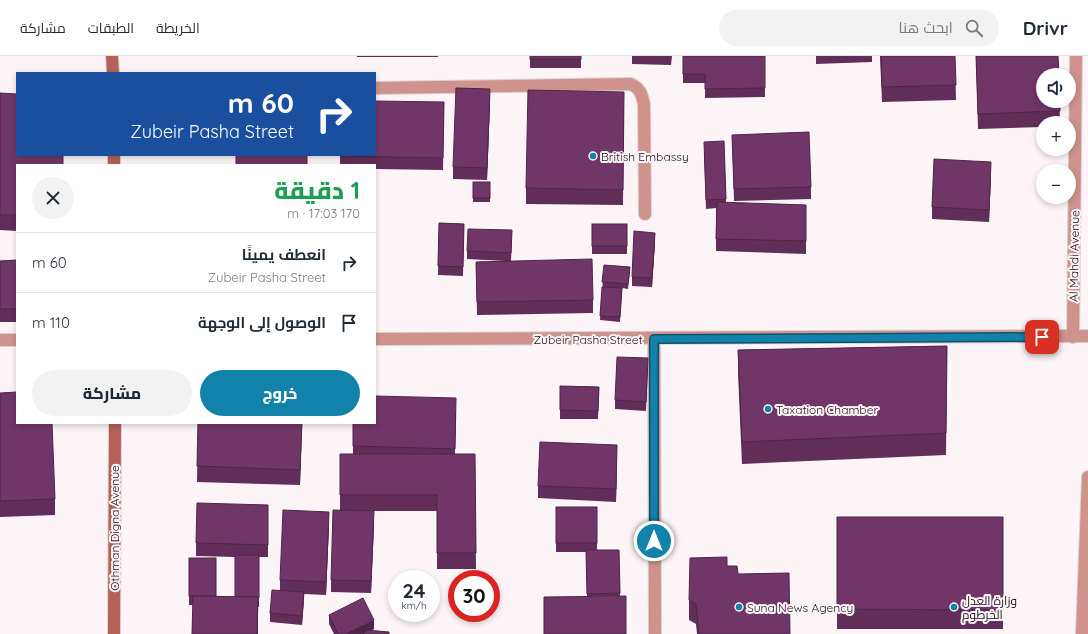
<!DOCTYPE html>
<html lang="ar">
<meta charset="utf-8">
<style>
:root{--surface:#fff;--page:#f2f2f3;--text:#1f2937;--muted:#747a83;--line:#e0e1e3;--accent:#1382aa}
body{margin:0;font-family:Quicksand,Cairo,sans-serif;background:var(--page);color:var(--text);direction:rtl;height:100vh;display:flex;flex-direction:column;font-size:15px;white-space:nowrap}
*{box-sizing:border-box;margin:0}
p{font-size:13px;color:var(--muted)}
.icon{flex:none;width:22px;height:22px;fill:none;stroke:currentColor;stroke-width:2;stroke-linecap:round;stroke-linejoin:round}
.map{position:relative;flex:1;overflow:hidden;direction:ltr}
.panel{position:absolute;left:16px;top:108px;width:360px;height:260px;display:flex;flex-direction:column;background:var(--surface);border-radius:0px;box-shadow:0 2px 6px #0003;direction:rtl}
.panel>*{flex:none}
.guide{position:absolute;left:16px;top:16px;width:360px;height:84px;border-radius:0px;box-shadow:0 2px 6px #0003;direction:rtl;background:#1a4fa0;color:#fff;overflow:hidden}
.fabs{position:absolute;left:1036px;top:12px;display:grid;gap:8px}
.fabs a{display:grid;place-items:center;width:40px;height:40px;border-radius:50%;background:var(--surface);box-shadow:0 2px 6px #0003;font-size:20px}
.speed{position:absolute;left:388px;top:514px;display:flex;gap:8px;font-size:20px;font-weight:700;text-align:center}
.speed>*{display:grid;place-content:center;width:52px;height:52px;border-radius:50%;background:var(--surface);box-shadow:0 2px 6px #0003;line-height:1}
.speed small{font-size:10px;font-weight:400}
.speed .limit{border:6px solid #d22;background:#fff;color:#111}
.pin{position:absolute;display:grid;place-items:center;width:34px;height:34px;color:#fff;margin:-17px;border-radius:8px;box-shadow:0 2px 6px #0006}
.me{position:absolute;width:44px;margin:-22px;rotate:0deg;stroke-linejoin:round;filter:drop-shadow(0 0 3px #0008)}
.turn{display:flex;align-items:center;gap:14px;height:84px;padding:0 16px;font-size:18px}
.turn .icon{width:52px;height:52px;stroke-width:2.5}
.turn b{display:block;font-size:28px;line-height:34px}
.round{display:grid;place-items:center;flex:none;width:42px;height:42px;border-radius:21px;background:var(--page)}
.summary{display:flex;align-items:center;justify-content:space-between;height:68px;padding:0 16px}
h1{font-size:24px;font-weight:800;line-height:30px;color:#1e9e55}
.primary-button{display:flex;gap:8px;margin-top:auto;padding:8px 16px}
.primary-button a{flex:1;height:46px;border-radius:24px;background:var(--accent);color:#fff;font-size:16px;font-weight:800;line-height:46px;text-align:center}
.primary-button a+a{background:var(--page);color:var(--text)}
ul{padding:0;list-style:none}
li{display:flex;align-items:center;gap:12px;height:60px;padding:0 16px;border-top:1px solid var(--line)}
li div{flex:1}
li b{display:block;font-size:15px}
li em{font-style:normal}
header{display:flex;align-items:center;gap:24px;box-sizing:border-box;height:56px;padding:0 20px;background:var(--surface);border-bottom:1px solid var(--line)}
header strong{font-size:19px}
nav{display:flex;gap:22px;margin-inline-start:auto;font-size:14px}
.search{width:280px;height:36px;background:var(--page);display:flex;align-items:center;gap:10px;box-sizing:border-box;padding:0 14px;border-radius:22px;color:var(--muted);font-size:15px}
.map>svg:first-child{display:block}
</style>
<header>
<strong>Drivr</strong>
<div class="search"><svg class="icon" aria-label="search" viewBox="0 0 24 24"><circle cx="10" cy="10" r="6"/><path d="M15 15l6 6"/></svg>ابحث هنا</div>
<nav><a>الخريطة</a><a>الطبقات</a><a>مشاركة</a></nav>
</header>
<div class="map">
<svg width="1088" height="578" viewBox="0 0 1088 578">
<rect width="100%" height="100%" fill="#fcf4f6"/>
<g fill="none" stroke-linecap="round" stroke-linejoin="round">
<defs>
<g id="street">
<path d="M375,32L631,28C641,33 642,39 644,49L645,158"/>
<polyline points="1073,281 1076,0"/>
<polyline points="375,283 1088,280"/>
<polyline points="654,283 655,578"/>
<polyline points="0,284 17,284"/>
<polyline points="1082,578 1088,421"/>
</g>
<g id="secondary">
<polyline points="112,0 113,17"/>
<polyline points="114,99 114,109"/>
<polyline points="114,578 115,367"/>
</g>
</defs>
<use href="#street" stroke="#d9d0d2" stroke-width="14"/>
<use href="#secondary" stroke="#d9d0d2" stroke-width="14"/>
<use href="#street" stroke="#cf928d" stroke-width="12"/>
<use href="#secondary" stroke="#b6605a" stroke-width="12"/>
</g>
<g fill="#602e59">
<rect x="357" y="0" width="81" height="1"/>
<rect x="530" y="0" width="51" height="12"/>
<polygon points="632,0 672,0 671,9 632,8"/>
<polygon points="683,0 765,0 765,41 705,42 705,27 683,27"/>
<polygon points="816,0 872,0 872,6 816,8"/>
<polygon points="880,0 955,0 956,44 882,46"/>
<polygon points="976,0 1058,0 1060,67 1043,67 1043,71 978,73"/>
<polygon points="0,37 63,99 63,109 17,109 17,175 0,174"/>
<polygon points="444,46 443,114 375,113 375,109 340,109 340,99"/>
<polygon points="490,46 487,124 453,123 453,111"/>
<polygon points="624,52 623,149 526,148 526,132"/>
<polygon points="732,79 811,131 811,143 734,145"/>
<polygon points="724,85 726,147 806,149 806,198 716,195 716,152 706,153 704,95"/>
<polygon points="991,119 989,166 932,163 932,151"/>
<rect x="473" y="126" width="17" height="20"/>
<polygon points="439,167 464,168 463,220 438,219"/>
<rect x="592" y="168" width="35" height="30"/>
<polygon points="512,183 511,205 593,244 593,257 477,259 476,206 505,205 467,203 467,195"/>
<polygon points="655,186 652,231 632,230 632,221"/>
<polygon points="17,204 17,266 0,266 0,205"/>
<polygon points="604,209 630,215 628,233 622,232 620,266 600,264"/>
<polygon points="947,290 946,399 742,408 738,317 738,294"/>
<polygon points="648,310 646,355 615,353 615,344"/>
<polygon points="560,330 599,331 598,363 560,363"/>
<polygon points="0,337 55,443 55,459 0,461"/>
<polygon points="456,355 455,398 475,398 476,513 437,513 437,455 360,455 374,468 371,537 331,536 331,524 340,454 340,398 353,398 353,367"/>
<polygon points="198,367 302,367 300,429 197,426"/>
<polygon points="617,402 616,446 538,442 538,430"/>
<polygon points="268,449 268,501 259,501 259,551 258,551 258,578 192,578 193,549 189,549 189,502 216,540 235,541 235,501 196,500 196,487"/>
<polygon points="556,451 597,451 597,494 619,494 620,540 587,540 586,496 556,496"/>
<rect x="837" y="461" width="166" height="112"/>
<polygon points="329,468 326,539 304,538 302,569 270,566 270,557 280,534 280,524"/>
<polygon points="727,510 738,518 790,578 697,578 696,568 689,564 689,544"/>
<polygon points="329,559 374,573 364,578 334,578 329,568"/>
</g>
<g fill="#4e2649">
<polygon points="490,33 490,46 487,124 487,112"/>
<polygon points="991,106 991,119 989,166 989,154"/>
<polygon points="655,177 655,186 652,231 652,222"/>
<polygon points="302,367 300,429 300,414"/>
<polygon points="617,389 617,402 616,446 616,433"/>
<polygon points="374,455 374,468 371,537 371,525"/>
<polygon points="329,456 329,468 326,539 326,526"/>
<polygon points="304,536 304,545 302,569 302,560"/>
<polygon points="374,564 374,573 364,578 346,578"/>
</g>
<g fill="#703668" stroke="#4e2649">
<rect x="530" y="0" width="51" height="3"/>
<polygon points="683,0 765,0 765,32 705,33 705,18 683,18"/>
<polygon points="881,0 955,0 956,29 882,31"/>
<polygon points="976,0 1058,0 1059,19 1043,19 1043,45 1060,45 1060,55 978,58"/>
<polygon points="456,32 490,33 487,112 453,111"/>
<polygon points="528,34 624,36 623,134 526,132"/>
<polygon points="0,37 17,38 17,99 63,99 63,109 17,109 17,159 0,159"/>
<polygon points="375,45 444,46 443,102 340,100 340,99 375,99"/>
<polygon points="809,76 811,131 734,133 732,79"/>
<polygon points="724,85 726,143 706,144 704,86"/>
<rect x="236" y="99" width="71" height="10"/>
<polygon points="934,103 991,106 989,154 932,151"/>
<rect x="473" y="126" width="17" height="16"/>
<polygon points="717,146 806,149 806,185 716,183"/>
<polygon points="439,167 464,168 463,211 438,210"/>
<rect x="592" y="168" width="35" height="22"/>
<polygon points="468,173 512,174 511,197 467,195"/>
<polygon points="634,175 655,177 652,222 632,221"/>
<polygon points="592,203 593,244 477,246 476,206"/>
<polygon points="17,204 17,253 0,253 0,205"/>
<polygon points="604,209 630,211 628,228 602,226"/>
<polygon points="602,231 622,232 620,261 600,260"/>
<polygon points="947,290 946,377 742,386 738,294"/>
<polygon points="617,301 648,302 646,346 615,344"/>
<polygon points="560,330 599,331 598,355 560,354"/>
<polygon points="17,336 17,367 52,367 55,443 0,445 0,337"/>
<polygon points="375,340 456,342 455,393 353,390 353,367 375,367"/>
<polygon points="198,367 302,367 300,414 197,410"/>
<polygon points="540,386 617,389 616,433 538,430"/>
<polygon points="340,398 475,398 476,497 437,497 437,439 340,439"/>
<polygon points="197,447 268,449 268,489 196,487"/>
<rect x="556" y="451" width="41" height="36"/>
<polygon points="283,454 329,456 326,526 280,524"/>
<polygon points="333,454 374,455 371,525 331,524"/>
<polygon points="837,461 1003,461 1003,554 837,553"/>
<polygon points="586,494 619,494 620,537 587,538"/>
<polygon points="235,499 259,499 259,542 258,542 258,541 235,541"/>
<polygon points="727,501 727,510 737,510 738,518 789,517 790,578 699,578 696,548 689,544 690,502"/>
<rect x="189" y="502" width="27" height="38"/>
<polygon points="272,534 304,536 302,560 270,557"/>
<polygon points="193,540 258,541 257,578 192,578"/>
<polygon points="626,540 626,578 544,578 544,541"/>
<polygon points="363,542 374,564 346,578 338,578 329,559"/>
<polygon points="366,574 389,576 389,578 366,578"/>
</g>
<g fill="none" stroke-linecap="round" stroke-linejoin="round">
<defs>
<polyline id="route" points="654,485 654,283 1042,281"/>
</defs>
<use href="#route" stroke="#0c546e" stroke-width="10"/>
<use href="#route" stroke="#1382aa" stroke-width="7"/>
</g>
<g fill="#1382aa" stroke="#fcf4f6" stroke-width="1.5">
<circle cx="593" cy="100" r="4"/>
<circle cx="768" cy="353" r="4"/>
<circle cx="739" cy="551" r="4"/>
<circle cx="954" cy="551" r="4"/>
</g>
<g text-anchor="middle" dominant-baseline="central" stroke-width="4" stroke-linejoin="round" paint-order="stroke">
<g font-size="12" fill="#1f1216" stroke="#fcf4f6" text-anchor="start">
<text x="601" y="100">British Embassy</text>
<text x="776" y="353">Taxation Chamber</text>
<text x="962" y="544">وزارة العدل<tspan x="962" dy="14">الخرطوم</tspan></text>
<text x="747" y="551">Suna News Agency</text>
</g>
<g font-size="12" fill="#1f1216" stroke="#fcf4f6">
<text transform="translate(1074 200) rotate(-89)">Al Mahdi Avenue</text>
<text x="588" y="283">Zubeir Pasha Street</text>
<text transform="translate(114 472) rotate(-90)">Othman Digna Avenue</text>
</g>
</g>
</svg>
<div class="fabs">
<a><svg class="icon" aria-label="sound" viewBox="0 0 24 24"><path d="M4 9h4l5-4v14l-5-4H4zM17 9q2 3 0 6"/></svg></a>
<a>+</a>
<a>−</a>
</div>
<div class="speed"><div>24<small>km/h</small></div><div class="limit">30</div></div>
<div class="pin" style="left:1042px;top:281px;background:#d93025"><svg class="icon" aria-label="arrive" viewBox="0 0 24 24"><path d="M6 21V4h12l-3 4 3 4H6"/></svg></div>
<svg class="me" style="left:654px;top:485px" viewBox="-20 -20 40 40"><circle r="17" fill="#1382aa" stroke="#fff" stroke-width="3"/><path d="M0-11L8 9 0 5-8 9z" fill="#fff"/></svg>
<div class="guide">
<div class="turn"><svg class="icon" aria-label="right" viewBox="0 0 24 24"><path d="M7 20v-9h11M14 6l5 5-5 5"/></svg><div><b>60 m</b>Zubeir Pasha Street</div></div>
</div>
<section class="panel">
<div class="summary"><div><h1>1 دقيقة</h1><p>170 m · 17:03</p></div><a class="round"><svg class="icon" aria-label="close" viewBox="0 0 24 24"><path d="M6 6l12 12M18 6L6 18"/></svg></a></div>
<ul>
<li><svg class="icon" aria-label="right" viewBox="0 0 24 24"><path d="M7 20v-9h11M14 6l5 5-5 5"/></svg><div><b>انعطف يمينًا</b><p>Zubeir Pasha Street</p></div><em>60 m</em></li>
<li><svg class="icon" aria-label="arrive" viewBox="0 0 24 24"><path d="M6 21V4h12l-3 4 3 4H6"/></svg><div><b>الوصول إلى الوجهة</b></div><em>110 m</em></li>
</ul>
<div class="primary-button"><a>خروج</a><a>مشاركة</a></div>
</section>
</div>
